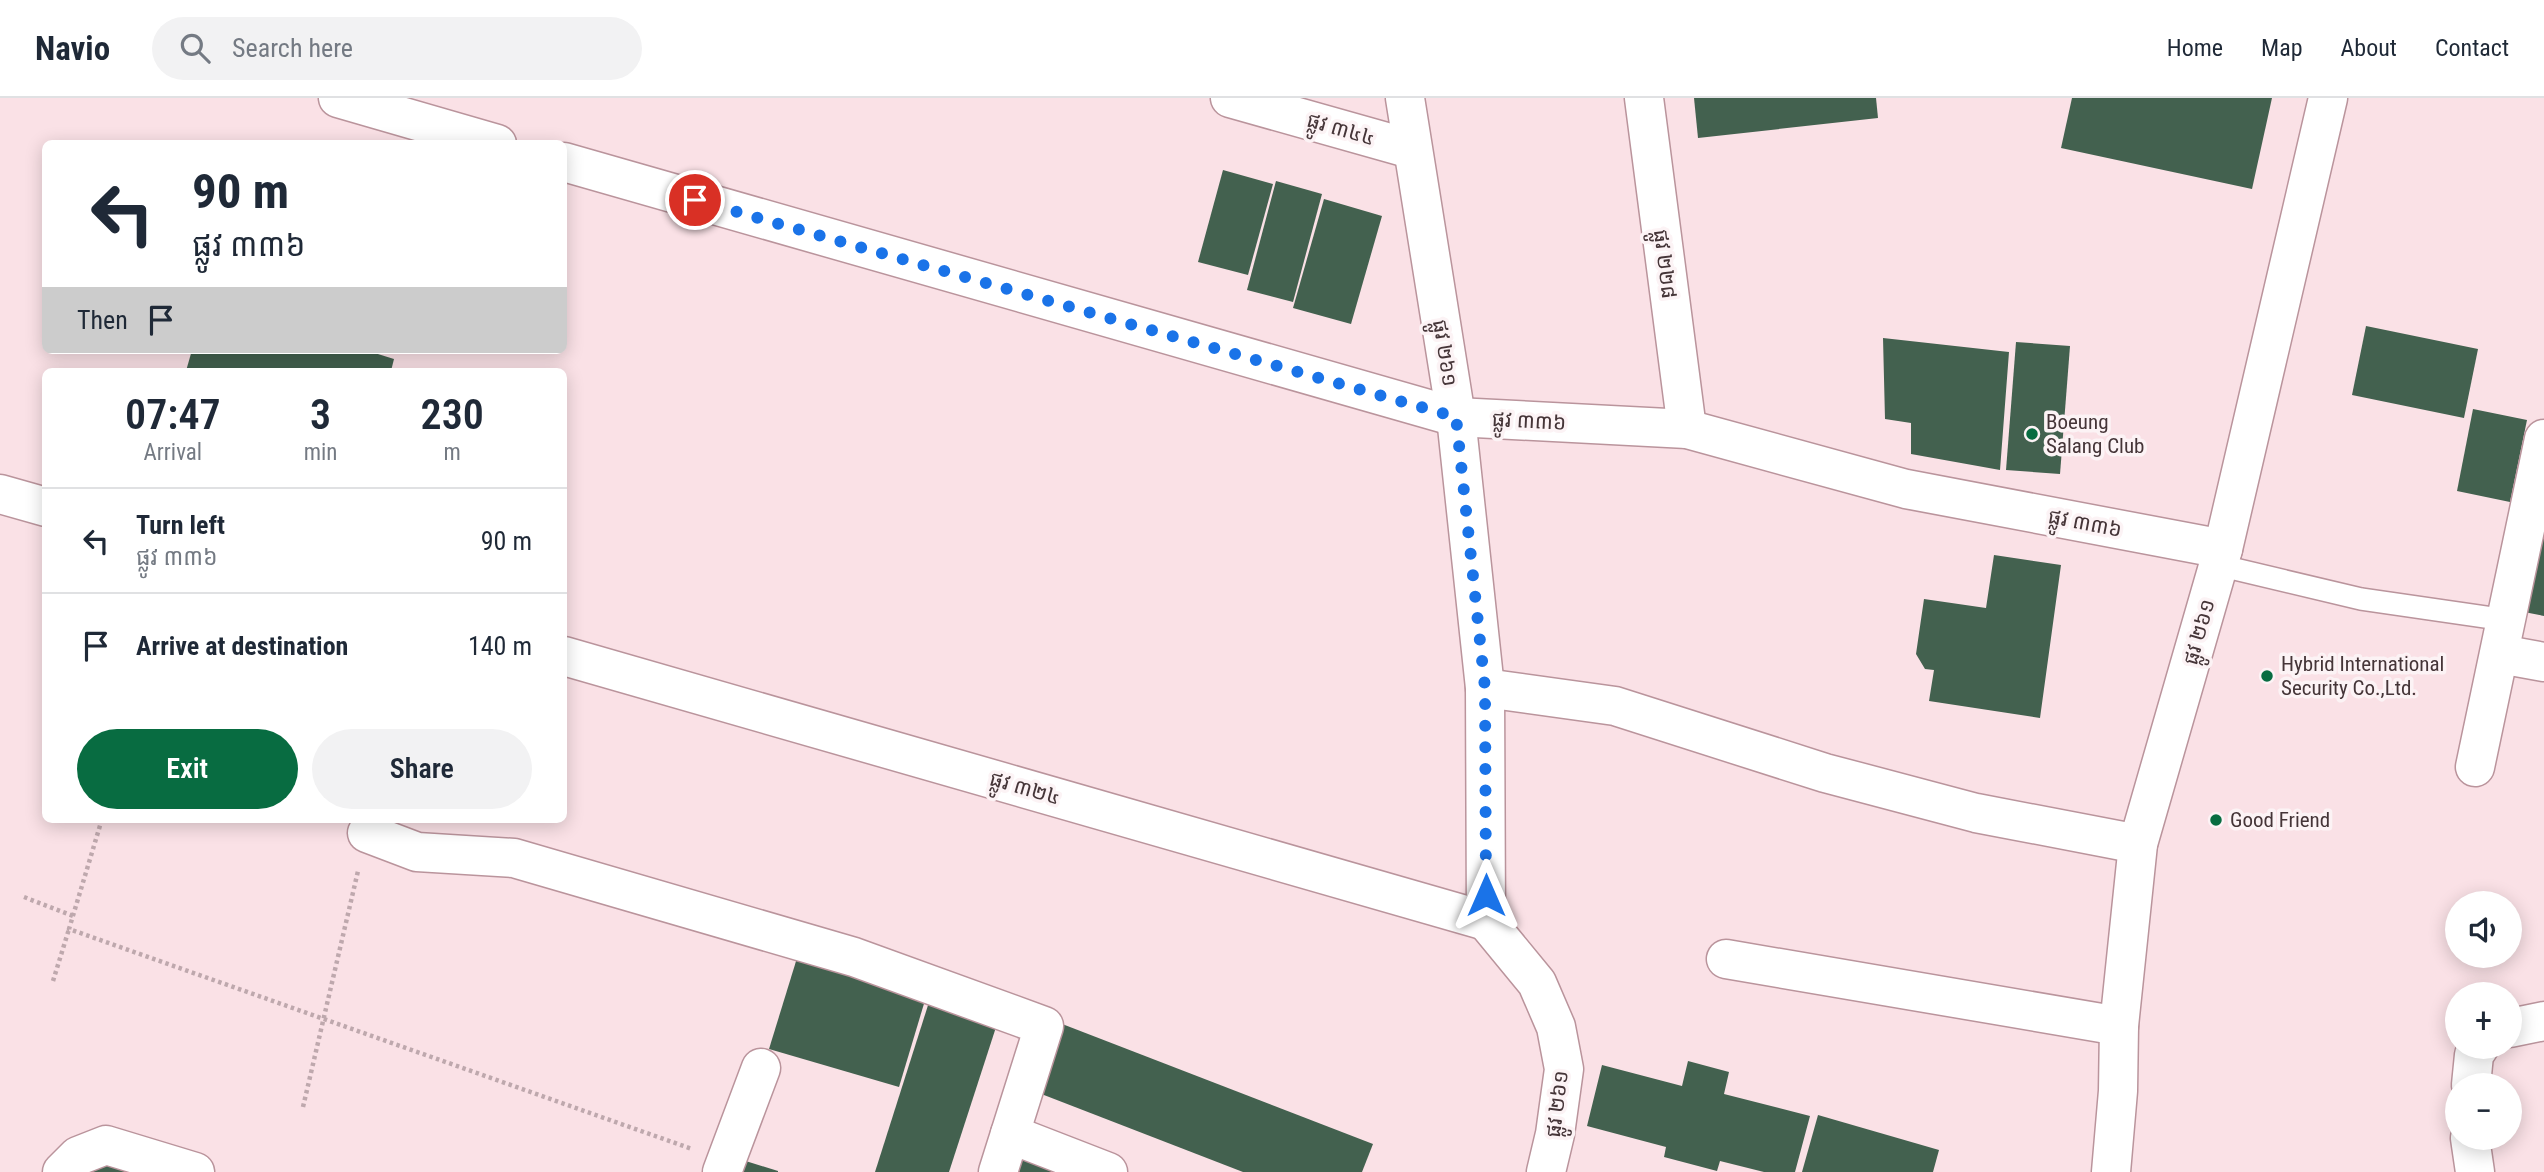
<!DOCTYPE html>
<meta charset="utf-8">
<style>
:root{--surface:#fff;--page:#f2f2f3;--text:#1f2937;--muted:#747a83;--line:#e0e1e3;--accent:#086c41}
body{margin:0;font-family:"Roboto Condensed","Noto Sans Khmer",sans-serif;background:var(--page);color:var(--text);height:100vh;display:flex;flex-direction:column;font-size:26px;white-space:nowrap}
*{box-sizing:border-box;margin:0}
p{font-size:23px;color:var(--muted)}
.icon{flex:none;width:38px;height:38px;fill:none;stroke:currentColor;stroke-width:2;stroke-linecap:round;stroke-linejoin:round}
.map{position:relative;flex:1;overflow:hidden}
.panel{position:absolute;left:42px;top:270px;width:525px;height:455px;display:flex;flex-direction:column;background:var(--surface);border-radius:10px;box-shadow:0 4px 18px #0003}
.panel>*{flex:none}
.hud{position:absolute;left:42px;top:42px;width:525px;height:214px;border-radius:10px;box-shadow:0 4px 18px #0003;background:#fff;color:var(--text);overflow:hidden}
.buttons{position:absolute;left:2445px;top:793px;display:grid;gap:14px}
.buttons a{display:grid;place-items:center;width:77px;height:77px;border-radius:50%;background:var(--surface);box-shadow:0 4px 18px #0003;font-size:35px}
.pin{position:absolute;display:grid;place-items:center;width:60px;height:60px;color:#fff;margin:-30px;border:4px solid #fff;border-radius:50%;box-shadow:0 2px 7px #0007}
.me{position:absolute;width:77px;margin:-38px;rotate:0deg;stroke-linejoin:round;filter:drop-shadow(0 0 5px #0008)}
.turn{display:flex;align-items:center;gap:24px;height:147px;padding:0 35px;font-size:32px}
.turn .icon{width:91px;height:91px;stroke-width:2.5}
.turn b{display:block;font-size:49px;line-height:60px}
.then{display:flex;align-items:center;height:66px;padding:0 35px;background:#0003;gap:14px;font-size:26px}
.eta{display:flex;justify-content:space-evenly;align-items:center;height:119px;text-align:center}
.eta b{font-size:42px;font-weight:600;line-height:49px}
.action{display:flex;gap:14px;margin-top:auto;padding:14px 35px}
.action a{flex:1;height:80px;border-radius:42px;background:var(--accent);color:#fff;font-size:28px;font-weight:600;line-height:80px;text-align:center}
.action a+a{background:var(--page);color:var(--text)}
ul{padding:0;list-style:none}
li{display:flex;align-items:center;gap:21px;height:105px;padding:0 35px;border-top:2px solid var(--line)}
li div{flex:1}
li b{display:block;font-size:26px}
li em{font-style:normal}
header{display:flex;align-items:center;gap:42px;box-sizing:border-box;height:98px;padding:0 35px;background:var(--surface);border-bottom:2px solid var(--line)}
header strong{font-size:33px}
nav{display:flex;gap:38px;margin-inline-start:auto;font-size:24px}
.search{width:490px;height:63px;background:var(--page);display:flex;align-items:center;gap:18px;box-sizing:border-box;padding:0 24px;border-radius:38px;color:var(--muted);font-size:26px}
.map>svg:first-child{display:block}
</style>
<header>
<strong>Navio</strong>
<div class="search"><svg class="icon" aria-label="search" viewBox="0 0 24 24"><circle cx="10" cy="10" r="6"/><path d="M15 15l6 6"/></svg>Search here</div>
<nav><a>Home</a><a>Map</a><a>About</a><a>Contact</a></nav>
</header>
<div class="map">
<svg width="2544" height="1074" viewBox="0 0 2544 1074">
<rect width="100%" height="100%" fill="#fae1e6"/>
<g fill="#43614f">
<polygon points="1694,0 1876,0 1878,20 1698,40"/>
<polygon points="2072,0 2272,0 2252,91 2061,50"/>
<polygon points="1223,72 1273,86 1248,177 1198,164"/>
<polygon points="1276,83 1322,96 1293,204 1247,192"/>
<polygon points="1324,101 1382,118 1351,226 1293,210"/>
<polygon points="2366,228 2478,251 2464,320 2352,297"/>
<polygon points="1883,240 2009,254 2000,372 1911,356 1911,325 1885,321"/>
<polygon points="2016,244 2070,248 2060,376 2006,372"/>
<polygon points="192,252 365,252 394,261 391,273 186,273"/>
<polygon points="2473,311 2527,322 2510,404 2457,393"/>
<polygon points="2544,418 2544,518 2519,513"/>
<polygon points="1994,457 2061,467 2040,620 1929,603 1934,572 1925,571 1916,556 1924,501 1986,510"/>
<polygon points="797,860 926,899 899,989 769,951"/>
<polygon points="930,901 998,923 949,1074 875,1074"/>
<polygon points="1057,924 1373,1046 1362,1074 1243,1074 1031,992"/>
<polygon points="1688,963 1729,974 1724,996 1810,1018 1795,1074 1764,1074 1720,1063 1717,1073 1664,1059 1666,1049 1587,1028 1602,967 1682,988"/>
<polygon points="1818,1017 1939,1052 1933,1074 1802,1074"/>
<polygon points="1016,1046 1088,1074 1005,1074"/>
<polygon points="89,1055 148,1074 83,1074"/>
<polygon points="733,1059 778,1073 778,1074 728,1074"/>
</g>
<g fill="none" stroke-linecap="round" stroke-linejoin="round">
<defs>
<polyline id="lane" points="2218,467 2361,501 2506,522"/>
<g id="street">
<polyline points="1230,0 1411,51"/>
<polyline points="1405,0 1456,319 1485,590 1486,823 1537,885 1556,929 1564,971 1555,1036 1546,1074"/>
<polyline points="1644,0 1687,331"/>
<polyline points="0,396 46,409"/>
<polyline points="2500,556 2544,564"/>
<polyline points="564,558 1486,823"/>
<polyline points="1485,590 1615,608 1825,675 1976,715 2138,746"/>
<polyline points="2475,669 2544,341"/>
<polyline points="367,735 417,754 514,760 854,859 1044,928 998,1074"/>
<polyline points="1726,861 2119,928"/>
<polyline points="2510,930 2544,923"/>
<polyline points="2471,987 2474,957 2480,948"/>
<polyline points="1010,1036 1108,1074"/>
<polyline points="2470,1040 2475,1074"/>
<polyline points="62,1074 78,1058 106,1047 195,1074"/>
<polyline points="722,1074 761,970"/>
</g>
<g id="secondary">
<polyline points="338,0 497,46"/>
<polyline points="564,64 1456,319 1687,331 1906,391 2223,451"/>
<polyline points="2111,1074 2118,993 2119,928 2138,746 2223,451 2328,0"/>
</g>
</defs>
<use href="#lane" stroke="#ba949c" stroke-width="24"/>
<use href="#street" stroke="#ba949c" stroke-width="41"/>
<use href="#secondary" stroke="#ba949c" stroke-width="41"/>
<g stroke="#bea8ad" stroke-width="4.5" stroke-dasharray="3.5 3.5" stroke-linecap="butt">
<polyline points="102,721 69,831 692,1051"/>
<polyline points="24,799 73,818"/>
<polyline points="53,883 69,831"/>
<polyline points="303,1009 358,773"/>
</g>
<use href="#lane" stroke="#fff" stroke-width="21"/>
<use href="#street" stroke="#fff" stroke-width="38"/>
<use href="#secondary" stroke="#fff" stroke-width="38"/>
</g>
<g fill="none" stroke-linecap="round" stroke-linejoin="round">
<polyline stroke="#1a73e8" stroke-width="12" stroke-dasharray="0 21.6" points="695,102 1456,319 1485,590 1486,797"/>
</g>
<g fill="#086c41" stroke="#fcf3f5" stroke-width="2.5">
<circle cx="2032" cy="336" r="7"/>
<circle cx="2267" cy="578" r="7"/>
<circle cx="2216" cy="722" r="7"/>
</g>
<g text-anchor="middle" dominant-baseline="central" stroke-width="7" stroke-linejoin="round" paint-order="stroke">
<g font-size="21" fill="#453538" stroke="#fcf3f5">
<text transform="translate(1341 31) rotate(16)">ផ្លូវ ៣៤៤</text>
<text transform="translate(1665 166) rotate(83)">ផ្លូវ ២២៨</text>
<text transform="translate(1445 255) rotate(81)">ផ្លូវ ២៦១</text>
<text transform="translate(1529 323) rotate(3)">ផ្លូវ ៣៣៦</text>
<text transform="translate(2085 425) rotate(11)">ផ្លូវ ៣៣៦</text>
<text transform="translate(2199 534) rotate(-74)">ផ្លូវ ២៦១</text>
<text transform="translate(1025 690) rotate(16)">ផ្លូវ ៣២៤</text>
<text transform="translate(1557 1006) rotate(-83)">ផ្លូវ ២៦១</text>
</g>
<g font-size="21" fill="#453538" stroke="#fcf3f5" text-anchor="start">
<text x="2046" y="324">Boeung<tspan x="2046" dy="24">Salang Club</tspan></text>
<text x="2281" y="566">Hybrid International<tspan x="2281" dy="24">Security Co.,Ltd.</tspan></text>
<text x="2230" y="722">Good Friend</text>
</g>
</g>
</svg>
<div class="buttons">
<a><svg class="icon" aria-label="sound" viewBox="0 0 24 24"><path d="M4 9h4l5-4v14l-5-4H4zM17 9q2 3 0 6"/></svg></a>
<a>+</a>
<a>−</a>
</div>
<div class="pin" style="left:695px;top:102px;background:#d93025"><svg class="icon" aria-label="arrive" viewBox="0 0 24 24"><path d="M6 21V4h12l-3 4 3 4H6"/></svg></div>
<svg class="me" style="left:1486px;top:797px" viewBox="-20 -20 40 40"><path d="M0-17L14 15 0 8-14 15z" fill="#1a73e8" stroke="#fff" stroke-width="4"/></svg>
<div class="hud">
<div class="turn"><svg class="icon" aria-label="left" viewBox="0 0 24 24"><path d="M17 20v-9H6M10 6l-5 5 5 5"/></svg><div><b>90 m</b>ផ្លូវ ៣៣៦</div></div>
<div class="then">Then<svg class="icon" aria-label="arrive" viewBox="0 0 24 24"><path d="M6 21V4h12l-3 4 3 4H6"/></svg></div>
</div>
<section class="panel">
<div class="eta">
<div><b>07:47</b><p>Arrival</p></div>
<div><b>3</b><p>min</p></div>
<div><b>230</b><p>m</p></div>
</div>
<ul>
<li><svg class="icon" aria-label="left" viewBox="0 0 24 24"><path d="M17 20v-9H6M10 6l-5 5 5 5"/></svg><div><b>Turn left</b><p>ផ្លូវ ៣៣៦</p></div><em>90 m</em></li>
<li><svg class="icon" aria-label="arrive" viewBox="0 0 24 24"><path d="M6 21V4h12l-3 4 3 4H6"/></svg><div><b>Arrive at destination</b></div><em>140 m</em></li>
</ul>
<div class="action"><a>Exit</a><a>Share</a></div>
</section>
</div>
